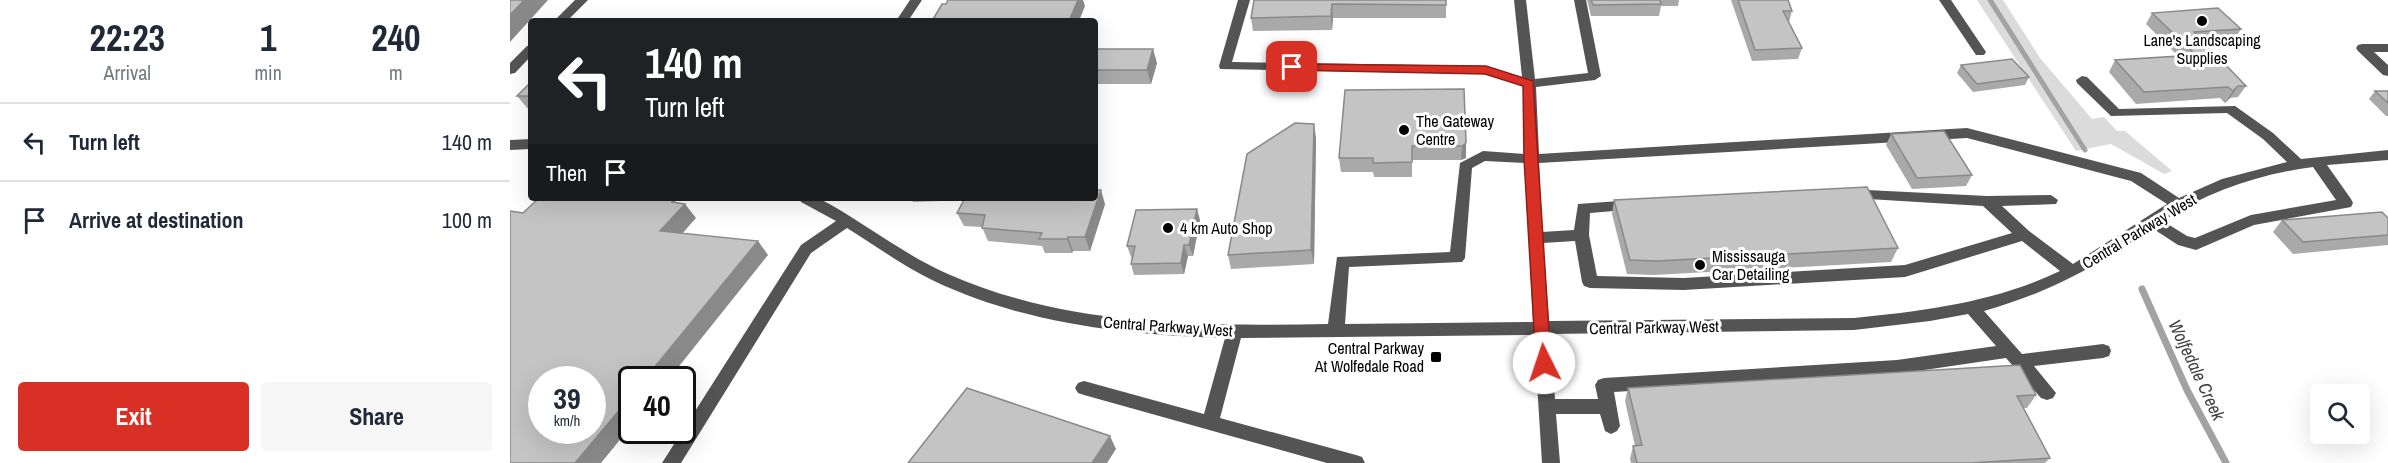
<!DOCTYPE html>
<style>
:root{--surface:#fff;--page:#f6f6f7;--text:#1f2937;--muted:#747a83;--line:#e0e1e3;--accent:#d93025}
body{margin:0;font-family:"Archivo Narrow",sans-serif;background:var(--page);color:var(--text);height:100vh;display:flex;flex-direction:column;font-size:22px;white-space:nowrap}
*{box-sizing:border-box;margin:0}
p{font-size:20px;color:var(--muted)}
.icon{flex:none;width:33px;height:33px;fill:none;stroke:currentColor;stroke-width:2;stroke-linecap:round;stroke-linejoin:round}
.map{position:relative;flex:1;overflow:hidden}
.side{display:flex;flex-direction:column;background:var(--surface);width:510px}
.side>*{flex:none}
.top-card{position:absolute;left:18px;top:18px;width:570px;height:183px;border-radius:6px;box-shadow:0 6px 24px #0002;background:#202124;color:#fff;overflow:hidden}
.buttons{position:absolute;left:1800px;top:384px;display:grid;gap:12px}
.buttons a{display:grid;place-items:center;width:60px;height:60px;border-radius:6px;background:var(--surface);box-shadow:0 6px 24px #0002;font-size:30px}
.speed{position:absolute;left:18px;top:366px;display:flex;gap:12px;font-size:30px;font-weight:700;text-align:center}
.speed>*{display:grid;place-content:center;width:78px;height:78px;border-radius:50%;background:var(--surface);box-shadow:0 6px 24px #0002;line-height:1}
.speed small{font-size:15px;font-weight:400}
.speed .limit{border:3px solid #111;border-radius:9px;background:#fff;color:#111}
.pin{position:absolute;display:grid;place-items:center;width:51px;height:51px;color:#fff;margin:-26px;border-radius:12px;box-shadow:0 3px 9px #0006}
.me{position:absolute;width:66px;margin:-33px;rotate:356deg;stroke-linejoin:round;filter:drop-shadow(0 0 4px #0008)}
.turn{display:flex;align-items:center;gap:21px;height:126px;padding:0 18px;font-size:27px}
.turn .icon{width:78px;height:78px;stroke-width:2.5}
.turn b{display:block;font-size:42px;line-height:51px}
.then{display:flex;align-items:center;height:57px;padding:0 18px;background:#0003;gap:12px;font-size:22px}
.eta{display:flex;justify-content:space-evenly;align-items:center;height:102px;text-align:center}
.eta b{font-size:36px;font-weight:800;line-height:42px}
.action{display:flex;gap:12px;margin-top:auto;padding:12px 18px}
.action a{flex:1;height:69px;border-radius:6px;background:var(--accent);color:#fff;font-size:24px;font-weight:800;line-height:69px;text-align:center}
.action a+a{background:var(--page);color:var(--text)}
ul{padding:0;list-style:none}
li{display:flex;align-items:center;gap:18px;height:78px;padding:0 18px;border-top:2px solid var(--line)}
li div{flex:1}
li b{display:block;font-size:22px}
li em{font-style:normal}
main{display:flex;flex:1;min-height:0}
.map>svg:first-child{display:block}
</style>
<main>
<section class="side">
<div class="eta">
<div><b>22:23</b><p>Arrival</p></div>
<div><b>1</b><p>min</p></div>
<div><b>240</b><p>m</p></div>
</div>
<ul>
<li><svg class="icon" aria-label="left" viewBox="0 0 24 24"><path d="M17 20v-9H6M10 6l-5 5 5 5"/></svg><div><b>Turn left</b></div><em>140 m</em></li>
<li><svg class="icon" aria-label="arrive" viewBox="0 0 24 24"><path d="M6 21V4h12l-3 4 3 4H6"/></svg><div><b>Arrive at destination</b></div><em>100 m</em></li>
</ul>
<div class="action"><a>Exit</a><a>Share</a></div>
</section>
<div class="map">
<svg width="1878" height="463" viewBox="0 0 1878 463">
<rect width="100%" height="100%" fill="#fff"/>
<polygon fill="#dbdbdb" points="1467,0 1493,0 1530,58 1582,119 1594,117 1607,131 1615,131 1662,171 1654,174 1601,144 1566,151"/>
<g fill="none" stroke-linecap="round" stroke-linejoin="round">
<polyline stroke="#a2a2a2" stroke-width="5" points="1480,0 1575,150"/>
<polyline stroke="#a2a2a2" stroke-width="7" points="1632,289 1677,390 1716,463"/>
<g fill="#545454" fill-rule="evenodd">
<polygon points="65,0 78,0 57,21 44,21"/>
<polygon points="400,0 412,0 398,21 386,21"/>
<path d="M728,0H740L722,62L976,66L1012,77L1004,0H1016L1025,79L1078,73L1064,0H1076L1091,76L1085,80L1026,87L1029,154L1457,128L1631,173L1669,198L1712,179L1777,162L1753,139L1717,113L1601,116L1567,83L1566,80L1572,76L1577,77L1609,109L1725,106L1763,133L1791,159L1878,150V160L1817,165L1841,199L1843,203L1841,207L1744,225L1686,250L1668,245L1642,228C1585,267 1541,292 1474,311L1512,354L1593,344L1599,346L1601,351L1599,356L1593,358L1524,366L1546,393L1543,398L1537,400L1531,398L1496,358L1387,374L1104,392L1110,426L1107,431L1101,434L1095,431L1090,414H1046L1050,463H1032L1024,335L731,338L710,418L846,455L852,457L855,463H817L574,395L568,393L565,388L568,383L574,381L694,414L715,338C616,335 515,324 424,281C393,266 366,246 337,228L301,253L171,463H152L291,245L326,221L291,202L289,198H308C353,221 392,254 438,274C558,327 689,326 818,324L827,257L940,252L950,163L973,151L1015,154L1013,86L975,74L710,69L709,66ZM1457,138L1621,181L1657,204L1563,264L1519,231L1492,206L1546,204L1548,200L1541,195L1477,196L1337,189L1335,193L1342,198L1473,206L1502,233L1395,265L1174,278L1087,276L1079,235L1080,213L1128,209L1130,205L1128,201L1123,200L1068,204L1064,230L1032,232L1029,163ZM975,161L1015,163L1023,322L835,324L839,267L952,262L955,258L962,168ZM1803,167L1826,200L1741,215L1685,238L1677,236L1653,221C1698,191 1750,174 1803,167ZM1065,241L1072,282L1074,286L1080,288L1174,290L1395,277L1512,241L1550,271C1486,302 1415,311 1344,318L1039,321L1033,243ZM1458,314L1486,346L1387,360L1094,378L1088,380L1085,385L1088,399H1045L1040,334L1344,330L1420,321Z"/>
<polygon points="1429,0 1441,0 1476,52 1474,55 1466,55"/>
<polygon points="1852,44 1878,44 1878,52 1864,52 1878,65 1878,76 1873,75 1848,51 1846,48 1848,45"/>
<polygon points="21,45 21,56 5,73 0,74 0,63 17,46"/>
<polygon points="21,139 21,149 0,150 0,140"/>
</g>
</g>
<g fill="#a9a9a9">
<polygon points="744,0 936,0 936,18 823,18 822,30 743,31 741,18"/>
<polygon points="1077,0 1169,0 1168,6 1151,6 1149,16 1081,16"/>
<polygon points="1221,0 1278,0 1282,11 1279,22 1292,48 1288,59 1242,61"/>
<polygon points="1642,13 1731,29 1724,40 1693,42 1736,86 1728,97 1720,98 1715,103 1710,98 1626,104 1599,72 1605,60 1668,56 1636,24"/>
<polygon points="585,49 647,63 641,84 585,84"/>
<polygon points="1451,65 1519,77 1515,85 1463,92 1447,73"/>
<polygon points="21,82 21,110 19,110 7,96"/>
<polygon points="954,89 956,158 951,160 902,160 902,177 864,177 863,172 831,172 829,158"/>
<polygon points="1865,91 1878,91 1878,116 1876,116 1859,99"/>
<polygon points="1381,134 1462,175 1456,186 1402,189 1376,145"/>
<polygon points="806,138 804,264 721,269 718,255"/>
<polygon points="401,198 433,198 432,201 403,202"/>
<polygon points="1104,200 1388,248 1381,262 1144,275 1117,274 1102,214"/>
<polygon points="595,204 580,251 563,251 562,253 535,253 532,246 478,241 472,227 454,226 447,213"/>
<polygon points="1878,218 1878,245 1783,254 1763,232 1772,220"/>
<polygon points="690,220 683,256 678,256 674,274 624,275 621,264 622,257 621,257 617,246"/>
<polygon points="1118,388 1526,395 1517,408 1513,408 1540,458 1535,463 1121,463 1120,459 1123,446 1125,446 1115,401"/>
</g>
<g fill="#898989">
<polygon points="14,0 38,0 0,42 0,15"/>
<polygon points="568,0 573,0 575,6 569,21 559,21"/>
<polygon points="822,4 823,18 822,30 821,16"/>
<polygon points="643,49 647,63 641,84 637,70"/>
<polygon points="1728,86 1720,98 1715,103 1723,91"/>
<polygon points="804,124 806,138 804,264 801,250"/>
<polygon points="956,143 956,158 951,160 952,146"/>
<polygon points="591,190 595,204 580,251 575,237"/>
<polygon points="164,200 171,209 175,204 186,218 162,245 150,231 162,202"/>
<polygon points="687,209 690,220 683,256 679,245"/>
<polygon points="558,237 563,251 562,253 557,239"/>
<polygon points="248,241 258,255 158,380 134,380"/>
<polygon points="674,245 678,256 674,274 671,263"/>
<polygon points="122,395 122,425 91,463 65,463"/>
<polygon points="600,436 606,449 597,463 582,463"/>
</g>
<g fill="#c4c4c4" stroke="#898989" stroke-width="1.5" fill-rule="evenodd">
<polygon points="0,0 14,0 0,15"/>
<polygon points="438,0 568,0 559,21 422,21 432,4 436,4"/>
<polygon points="744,0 936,0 936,5 822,4 821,16 741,18"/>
<polygon points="1081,0 1150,0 1151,4 1083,5"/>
<polygon points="1228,0 1278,0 1282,11 1273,11 1292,48 1245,50"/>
<polygon points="1708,8 1731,29 1684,32 1736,86 1728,86 1723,91 1718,87 1634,92 1605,60 1686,55 1642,13"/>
<polygon points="585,49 643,49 637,70 585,70"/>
<polygon points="1502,59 1519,77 1467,84 1451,65"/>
<polygon points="21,82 21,96 7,96"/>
<polygon points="954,89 956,143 952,146 902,146 902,162 863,163 863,158 829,158 835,90"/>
<polygon points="1865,91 1878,91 1878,103"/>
<polygon points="785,123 804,124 801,250 718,255 737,154"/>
<polygon points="1434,131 1462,175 1407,178 1381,134"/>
<polygon points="1357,187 1388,248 1147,261 1120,260 1104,200"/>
<polygon points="585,190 591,190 575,237 558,237 557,239 529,239 532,233 472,228 475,215 447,213 455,198 585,198"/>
<path d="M29,198H146L164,200L162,202L175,204L150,231L248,241L134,380H122V395L65,463H0V211L13,213ZM32,380H82V430H32Z"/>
<polygon points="687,209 679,245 674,245 671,263 621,264 625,246 617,246 626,210"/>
<polygon points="1872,212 1878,218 1878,235 1793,242 1772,220"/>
<polygon points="1510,365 1526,395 1507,396 1540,458 1461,463 1127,463 1123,446 1132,445 1118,388"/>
<polygon points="457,388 600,436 582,463 398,463"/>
</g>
<polygon fill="#d93025" stroke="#8d1f18" stroke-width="1.5" points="782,64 976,66 1023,81 1041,363 1039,367 1034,369 1028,367 1026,363 1014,159 1013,86 975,74 778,70 776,67"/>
<g fill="#000" stroke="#fff" stroke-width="2">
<circle cx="1692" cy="21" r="6"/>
<circle cx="894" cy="130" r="6"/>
<circle cx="658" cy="228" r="6"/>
<circle cx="1190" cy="265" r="6"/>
<rect x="920" y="351" width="12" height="12" rx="3"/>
</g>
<g text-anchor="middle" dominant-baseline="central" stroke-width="6" stroke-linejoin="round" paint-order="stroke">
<g font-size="16" fill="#000" stroke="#fff" text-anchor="start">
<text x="1692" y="40" text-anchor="middle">Lane's Landscaping<tspan x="1692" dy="18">Supplies</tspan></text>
<text x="906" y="121">The Gateway<tspan x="906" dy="18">Centre</tspan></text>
<text x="670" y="228">4 km Auto Shop</text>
<text x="1202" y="256">Mississauga<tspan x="1202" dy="18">Car Detailing</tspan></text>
<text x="914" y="348" text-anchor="end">Central Parkway<tspan x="914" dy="18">At Wolfedale Road</tspan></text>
</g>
<g font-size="16" fill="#000" stroke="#fff">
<text transform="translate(1629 231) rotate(-31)">Central Parkway West</text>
<text transform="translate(658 326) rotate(4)">Central Parkway West</text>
<text transform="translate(1144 327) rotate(-1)">Central Parkway West</text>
</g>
<g font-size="18" font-style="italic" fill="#434343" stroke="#fff">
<text transform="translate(1687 370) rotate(65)">Wolfedale Creek</text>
</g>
</g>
</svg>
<div class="buttons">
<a><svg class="icon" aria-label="search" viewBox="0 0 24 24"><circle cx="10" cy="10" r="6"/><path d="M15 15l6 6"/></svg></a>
</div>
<div class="speed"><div>39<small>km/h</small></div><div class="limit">40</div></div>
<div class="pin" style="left:782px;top:67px;background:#d93025"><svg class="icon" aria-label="arrive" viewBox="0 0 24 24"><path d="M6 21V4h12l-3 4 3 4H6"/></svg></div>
<svg class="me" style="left:1034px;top:363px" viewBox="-20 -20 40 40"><circle r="19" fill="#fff"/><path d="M0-13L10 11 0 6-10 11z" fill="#d93025"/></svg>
<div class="top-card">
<div class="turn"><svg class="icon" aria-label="left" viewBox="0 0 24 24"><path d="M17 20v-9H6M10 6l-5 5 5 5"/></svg><div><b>140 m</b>Turn left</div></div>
<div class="then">Then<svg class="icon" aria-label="arrive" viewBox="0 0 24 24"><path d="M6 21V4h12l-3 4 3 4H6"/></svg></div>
</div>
</div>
</main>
